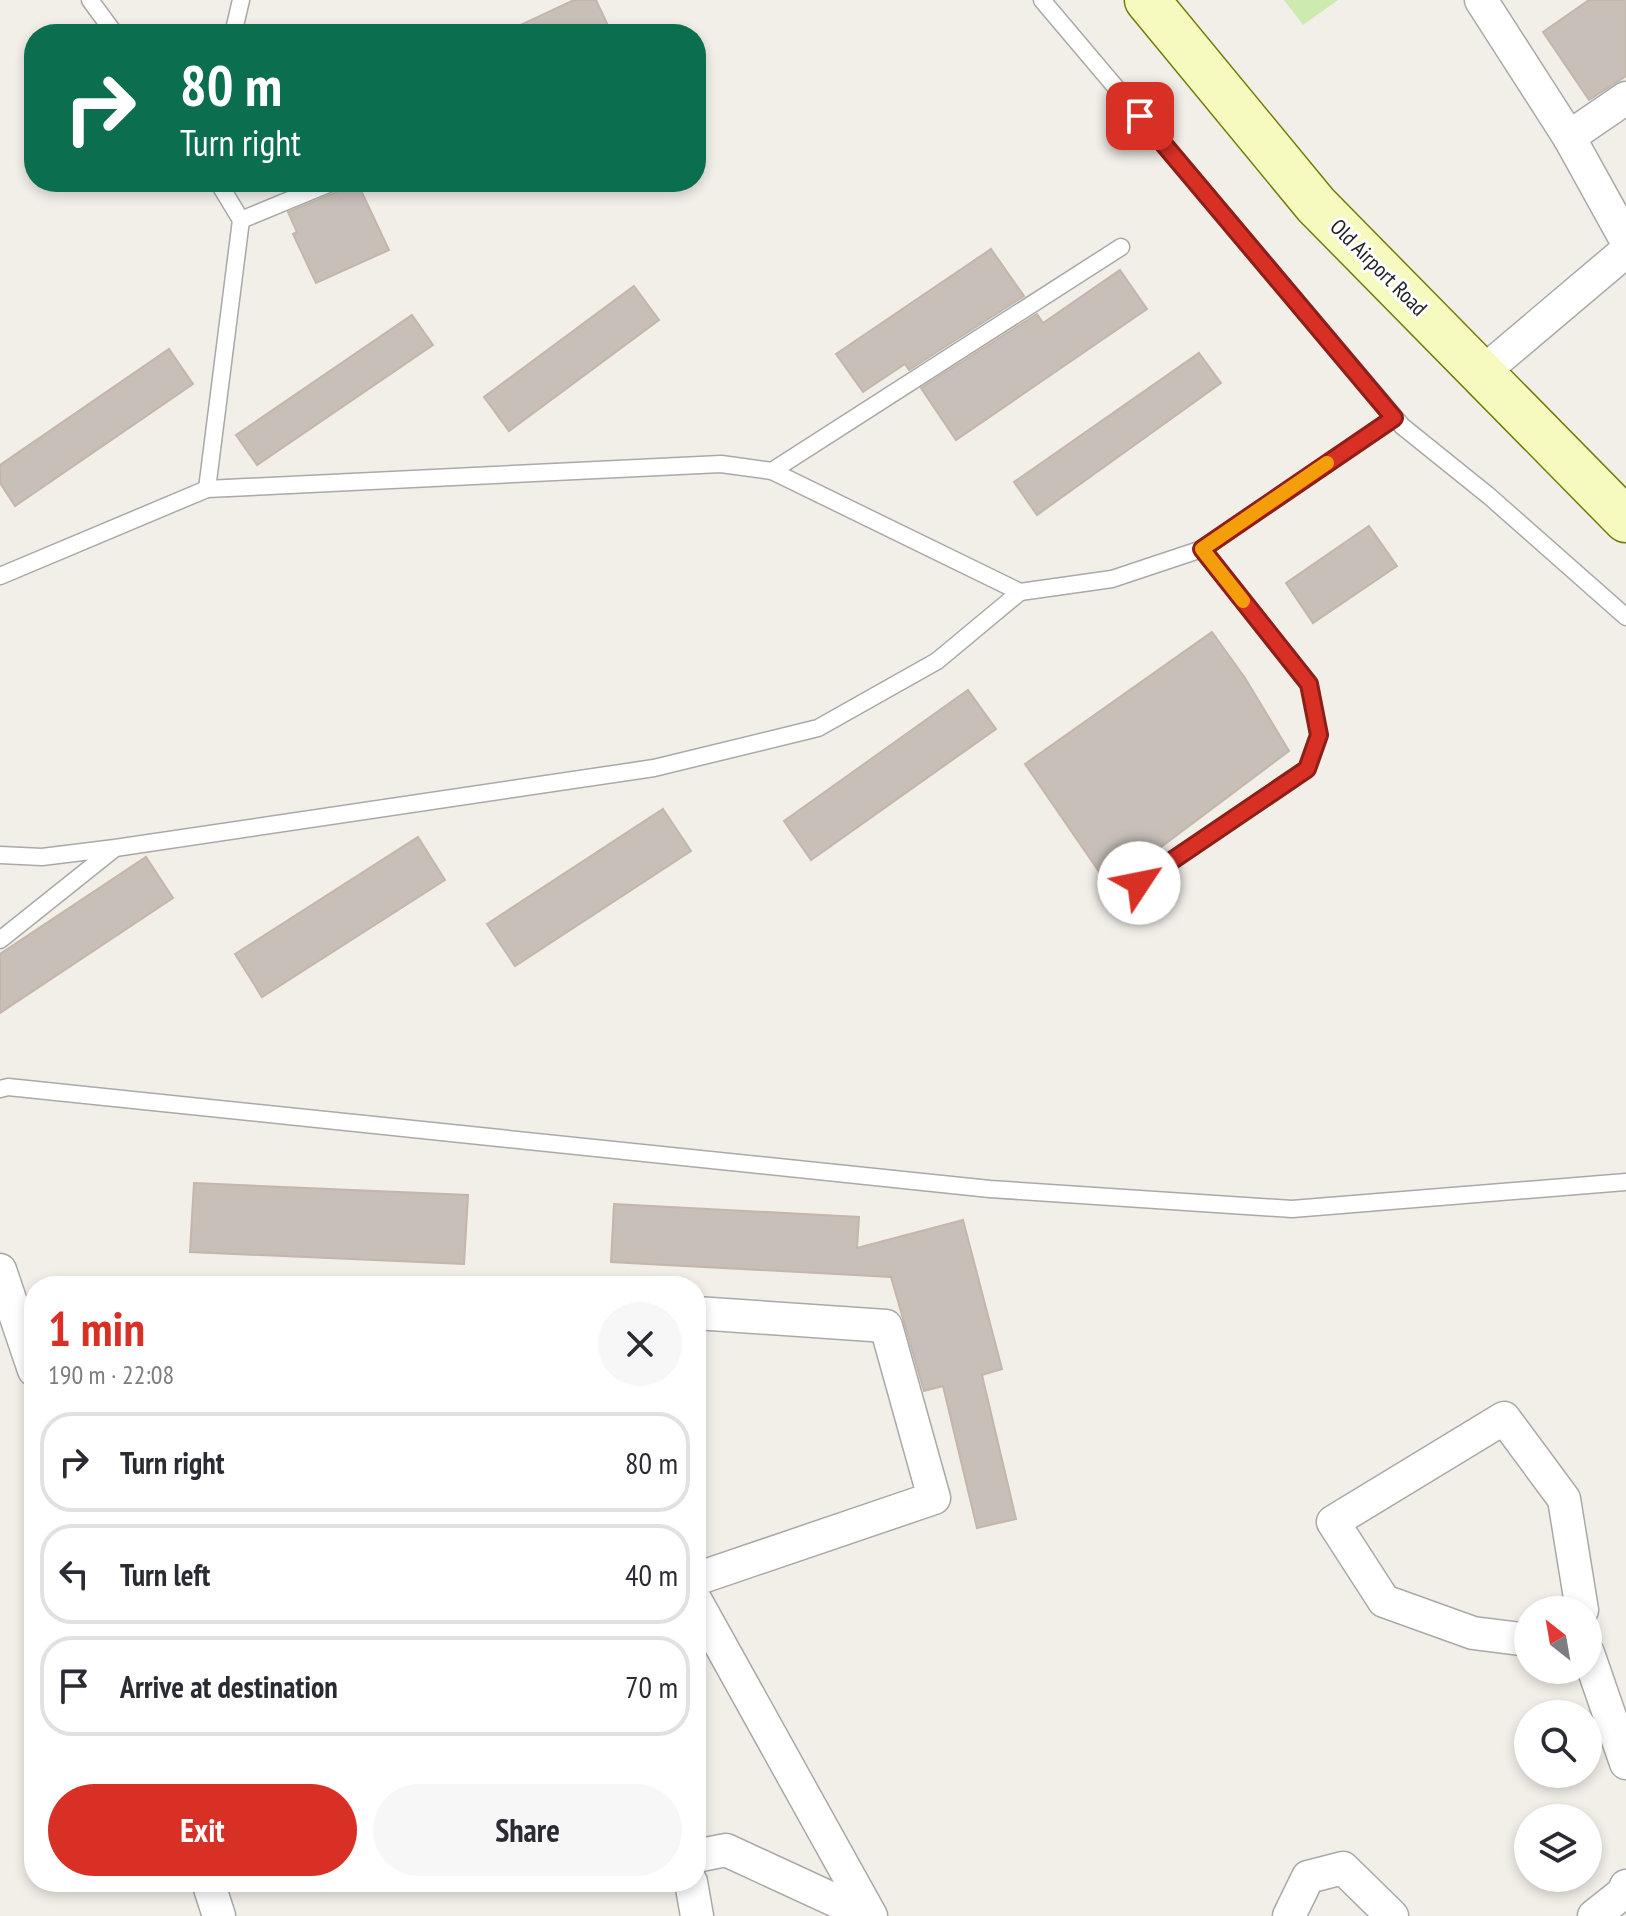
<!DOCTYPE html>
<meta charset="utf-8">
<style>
:root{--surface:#fff;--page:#f7f7f7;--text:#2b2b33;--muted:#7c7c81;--line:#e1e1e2;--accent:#d93025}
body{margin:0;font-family:"PT Sans Narrow",sans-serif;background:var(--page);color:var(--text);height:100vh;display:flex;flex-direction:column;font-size:30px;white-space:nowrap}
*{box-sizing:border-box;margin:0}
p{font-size:26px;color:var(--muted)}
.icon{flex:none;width:44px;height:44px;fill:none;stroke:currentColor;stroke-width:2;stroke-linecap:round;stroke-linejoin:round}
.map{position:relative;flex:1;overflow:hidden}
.sheet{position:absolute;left:24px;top:1276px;width:682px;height:616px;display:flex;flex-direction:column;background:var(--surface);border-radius:32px;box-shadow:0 4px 12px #0003}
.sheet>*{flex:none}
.hud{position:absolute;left:24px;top:24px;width:682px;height:168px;border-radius:32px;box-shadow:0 4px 12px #0003;background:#0b6e4f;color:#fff;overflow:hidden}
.needle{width:52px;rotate:329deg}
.tools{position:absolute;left:1514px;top:1596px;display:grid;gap:16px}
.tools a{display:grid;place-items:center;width:88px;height:88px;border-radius:50%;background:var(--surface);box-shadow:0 4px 12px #0003;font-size:40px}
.pin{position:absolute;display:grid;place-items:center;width:68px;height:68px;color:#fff;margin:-34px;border-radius:16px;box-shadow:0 4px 12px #0006}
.me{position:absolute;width:88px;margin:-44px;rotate:56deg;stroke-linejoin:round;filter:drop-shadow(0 0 6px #0008)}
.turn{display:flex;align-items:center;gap:28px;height:168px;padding:0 24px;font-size:36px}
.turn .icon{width:104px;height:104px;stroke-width:2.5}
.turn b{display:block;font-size:56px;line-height:68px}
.round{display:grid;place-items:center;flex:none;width:84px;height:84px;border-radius:42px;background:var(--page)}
.summary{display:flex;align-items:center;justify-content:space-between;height:136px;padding:0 24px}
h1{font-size:48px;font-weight:700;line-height:60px;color:var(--accent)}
.action{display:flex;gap:16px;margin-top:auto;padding:16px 24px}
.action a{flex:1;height:92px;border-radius:48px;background:var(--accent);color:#fff;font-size:32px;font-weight:700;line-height:92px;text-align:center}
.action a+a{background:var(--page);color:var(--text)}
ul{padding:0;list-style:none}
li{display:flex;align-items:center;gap:24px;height:100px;margin:0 16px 12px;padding:0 8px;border:4px solid var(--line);border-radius:32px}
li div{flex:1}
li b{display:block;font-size:30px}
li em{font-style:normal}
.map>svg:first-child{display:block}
</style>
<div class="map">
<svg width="1626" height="1916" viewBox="0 0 1626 1916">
<rect width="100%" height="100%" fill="#f2efe9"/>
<polygon fill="#cdebb0" points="1284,0 1338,0 1303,25"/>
<g fill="#c7bfb8" stroke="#c4b6ab" stroke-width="2">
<polygon points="574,0 596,0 612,34 501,34"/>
<polygon points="1589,0 1626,0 1626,76 1589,100 1543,32"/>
<polygon points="344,182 357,182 389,250 316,283 293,234 297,232 288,212 337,192"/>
<polygon points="991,249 1024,296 909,370 905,364 863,392 836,354"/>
<polygon points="1120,270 1147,309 956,440 921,388 1037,314 1043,323"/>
<polygon points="634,286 659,320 509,431 484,397"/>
<polygon points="412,315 433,345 257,465 236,435"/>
<polygon points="169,349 193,384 15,506 0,483 0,465"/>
<polygon points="1199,353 1221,383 1037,515 1014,482"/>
<polygon points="1369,526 1397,566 1313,623 1286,583"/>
<polygon points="1212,632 1245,678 1289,751 1109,886 1025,764"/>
<polygon points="968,690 996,729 811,860 784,821"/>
<polygon points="663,809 691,851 515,966 487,924"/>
<polygon points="418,837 445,880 262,997 235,954"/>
<polygon points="146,857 173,898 0,1013 0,954"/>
<polygon points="194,1183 468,1195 464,1264 190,1252"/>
<polygon points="614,1204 859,1217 857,1248 963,1220 1002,1369 982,1375 1016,1519 977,1528 943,1386 924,1391 891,1277 611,1262"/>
</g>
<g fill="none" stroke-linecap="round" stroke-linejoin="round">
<defs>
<g id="lane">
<polyline points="90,0 115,34"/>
<polyline points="1042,0 1402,426 1489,496 1626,617"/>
<polyline points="233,34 241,0"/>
<polyline points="241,220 333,182"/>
<polyline points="772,471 1020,592 1112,579 1202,549 1394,418"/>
<polyline points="207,489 241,220 218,182"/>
<polyline points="0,576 207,489 721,464 772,471 1121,247"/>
<polyline points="0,855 42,857 115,848 654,768 818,728 937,661 1020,592"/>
<polyline points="1139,883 1307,769 1319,735 1309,684 1202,549"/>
<polyline points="0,940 114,849"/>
<polyline points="0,1089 8,1087 990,1189 1292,1209 1626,1182"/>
</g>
<g id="street">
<polyline points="1481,0 1569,137 1626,240"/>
<polyline points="1569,137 1626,98"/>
<polyline points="1483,372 1626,251"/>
<polyline points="0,1270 34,1370"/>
<polyline points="696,1313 886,1326 934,1498 696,1579"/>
<polyline points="696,1601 871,1916"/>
<polyline points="1528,1640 1473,1633 1384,1601 1333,1522 1504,1418 1564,1499 1582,1610"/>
<polyline points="1588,1653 1626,1763"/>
<polyline points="696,1856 726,1850 869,1916"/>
<polyline points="208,1882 219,1916"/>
<polyline points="691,1882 697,1916"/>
<polyline points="1289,1916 1308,1877 1343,1868 1392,1916"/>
<polyline points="1594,1916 1623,1893 1626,1886"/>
</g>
<polyline id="secondary" points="1147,0 1316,205 1626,520"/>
</defs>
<use href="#lane" stroke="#a9a9a9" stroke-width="19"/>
<use href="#street" stroke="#a9a9a9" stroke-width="35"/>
<use href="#secondary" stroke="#707d05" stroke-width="47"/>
<use href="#lane" stroke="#fff" stroke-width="16"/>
<use href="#street" stroke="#fff" stroke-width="32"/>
<use href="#secondary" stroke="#f7fabf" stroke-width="44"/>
</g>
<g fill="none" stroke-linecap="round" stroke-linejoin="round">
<defs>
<polyline id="route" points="1139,883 1307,769 1319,735 1309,684 1202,549 1394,418 1140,116"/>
</defs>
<use href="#route" stroke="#8d1f18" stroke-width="20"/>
<use href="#route" stroke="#d93025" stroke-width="14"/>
<polyline stroke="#f59e0b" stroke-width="14" points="1243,601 1202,549 1327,463"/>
</g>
<g text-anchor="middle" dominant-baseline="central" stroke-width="6" stroke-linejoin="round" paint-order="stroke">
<g font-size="22" fill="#222" stroke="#fff">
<text transform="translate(1379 267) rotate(45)">Old Airport Road</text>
</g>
</g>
</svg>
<div class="tools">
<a><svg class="needle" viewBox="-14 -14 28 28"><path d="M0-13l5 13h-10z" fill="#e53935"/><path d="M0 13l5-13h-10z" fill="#7c7c81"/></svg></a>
<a><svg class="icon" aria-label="search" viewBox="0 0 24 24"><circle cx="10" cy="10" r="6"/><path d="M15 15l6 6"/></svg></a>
<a><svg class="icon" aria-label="layers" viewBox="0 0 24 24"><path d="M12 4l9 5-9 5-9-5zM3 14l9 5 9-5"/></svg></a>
</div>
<div class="pin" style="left:1140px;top:116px;background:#d93025"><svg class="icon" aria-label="arrive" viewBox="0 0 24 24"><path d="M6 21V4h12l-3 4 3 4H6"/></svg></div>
<svg class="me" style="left:1139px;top:883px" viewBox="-20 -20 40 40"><circle r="19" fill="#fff"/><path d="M0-13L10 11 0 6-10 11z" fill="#d93025"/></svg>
<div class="hud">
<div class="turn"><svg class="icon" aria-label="right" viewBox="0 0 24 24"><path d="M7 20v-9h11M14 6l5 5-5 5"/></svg><div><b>80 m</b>Turn right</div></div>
</div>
<section class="sheet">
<div class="summary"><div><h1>1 min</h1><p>190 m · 22:08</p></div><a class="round"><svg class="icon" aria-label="close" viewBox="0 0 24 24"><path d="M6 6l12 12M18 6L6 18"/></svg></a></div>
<ul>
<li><svg class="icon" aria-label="right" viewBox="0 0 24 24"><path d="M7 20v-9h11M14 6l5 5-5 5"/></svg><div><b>Turn right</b></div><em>80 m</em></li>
<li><svg class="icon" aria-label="left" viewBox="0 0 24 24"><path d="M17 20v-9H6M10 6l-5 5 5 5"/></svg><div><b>Turn left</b></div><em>40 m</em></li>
<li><svg class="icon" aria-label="arrive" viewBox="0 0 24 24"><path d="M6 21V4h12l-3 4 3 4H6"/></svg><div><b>Arrive at destination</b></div><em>70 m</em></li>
</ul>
<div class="action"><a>Exit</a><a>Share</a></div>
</section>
</div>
